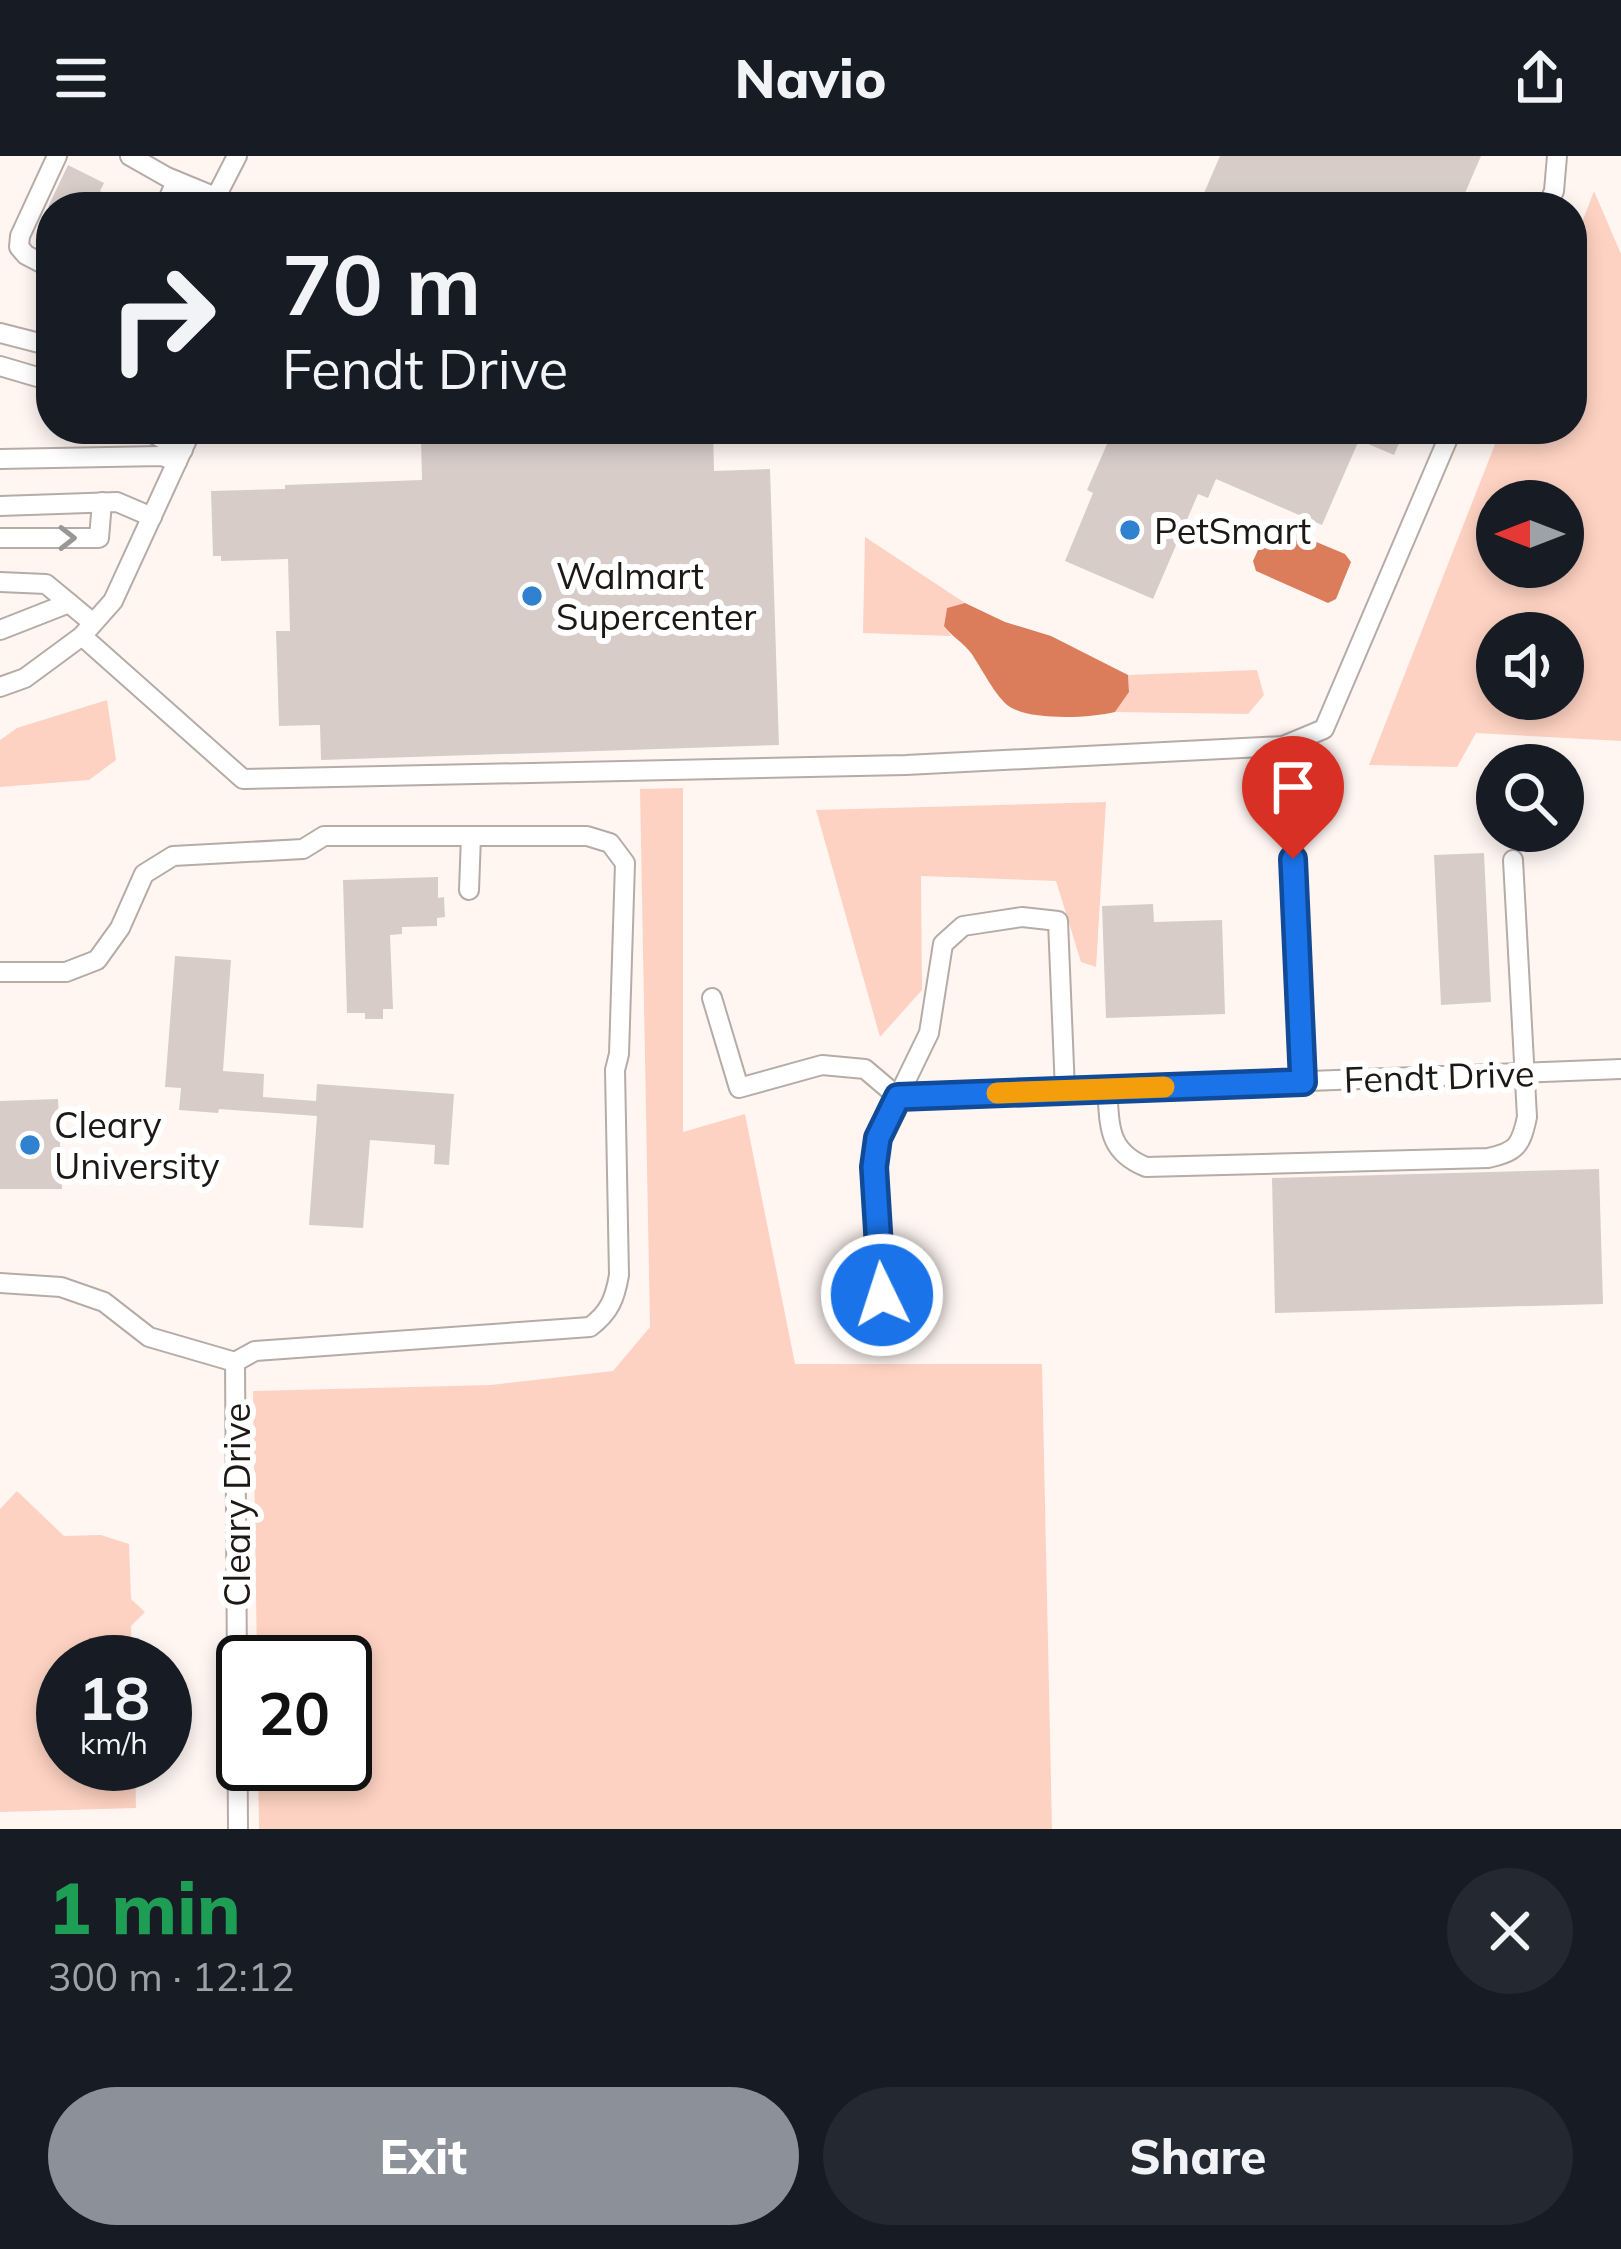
<!DOCTYPE html>
<meta charset="utf-8">
<style>
:root{--surface:#171b24;--page:#242831;--text:#f1f3f6;--muted:#9ea1a6;--accent:#8c9099}
body{margin:0;font-family:Mulish,sans-serif;background:var(--page);color:var(--text);height:100vh;display:flex;flex-direction:column;font-size:45px;white-space:nowrap}
*{box-sizing:border-box;margin:0}
p{font-size:39px;color:var(--muted)}
.icon{flex:none;width:66px;height:66px;fill:none;stroke:currentColor;stroke-width:2;stroke-linecap:round;stroke-linejoin:round}
.map{position:relative;height:1673px;overflow:hidden}
.drawer{display:flex;flex-direction:column;background:var(--surface);flex:1}
.drawer>*{flex:none}
.banner{position:absolute;left:36px;top:36px;width:1551px;height:252px;border-radius:48px;box-shadow:0 6px 18px #0003;background:#171b24;color:var(--text);overflow:hidden}
.needle{width:78px;rotate:270deg}
.controls{position:absolute;left:1476px;top:324px;display:grid;gap:24px}
.controls a{display:grid;place-items:center;width:108px;height:108px;border-radius:50%;background:var(--surface);box-shadow:0 6px 18px #0003;font-size:60px}
.speed{position:absolute;left:36px;top:1479px;display:flex;gap:24px;font-size:60px;font-weight:700;text-align:center}
.speed>*{display:grid;place-content:center;width:156px;height:156px;border-radius:50%;background:var(--surface);box-shadow:0 6px 18px #0003;line-height:1}
.speed small{font-size:30px;font-weight:400}
.speed .limit{border:6px solid #111;border-radius:18px;background:#fff;color:#111}
.pin{position:absolute;display:grid;place-items:center;width:102px;height:102px;color:#fff;margin:-123px -51px;border-radius:50% 50% 50% 0;rotate:-45deg;box-shadow:0 0 12px #0007}
.pin .icon{rotate:45deg}
.me{position:absolute;width:132px;margin:-66px;rotate:356deg;stroke-linejoin:round;filter:drop-shadow(0 0 9px #0008)}
.turn{display:flex;align-items:center;gap:42px;height:252px;padding:0 48px;font-size:54px}
.turn .icon{width:156px;height:156px;stroke-width:2.5}
.turn b{display:block;font-size:84px;line-height:102px}
.round{display:grid;place-items:center;flex:none;width:126px;height:126px;border-radius:63px;background:var(--page)}
.summary{display:flex;align-items:center;justify-content:space-between;height:204px;padding:0 48px}
h1{font-size:72px;font-weight:800;line-height:90px;color:#1e9e55}
.action{display:flex;gap:24px;margin-top:auto;padding:24px 48px}
.action a{flex:1;height:138px;border-radius:72px;background:var(--accent);color:#fff;font-size:48px;font-weight:800;line-height:138px;text-align:center}
.action a+a{background:var(--page);color:var(--text)}
header{display:flex;justify-content:space-between;align-items:center;height:156px;padding:0 48px;background:var(--surface);font-size:54px;font-weight:800}
.map>svg:first-child{display:block}
</style>
<header><svg class="icon" aria-label="menu" viewBox="0 0 24 24"><path d="M4 6h16M4 12h16M4 18h16"/></svg>Navio<svg class="icon" aria-label="share" viewBox="0 0 24 24"><path d="M12 15V3M7 8l5-5 5 5M5 13v7h14v-7"/></svg></header>
<div class="map">
<svg width="1621" height="1673" viewBox="0 0 1621 1673">
<rect width="100%" height="100%" fill="#fff6f2"/>
<g fill="#fdd2c2" fill-rule="evenodd">
<path d="M1594,35L1621,98V585L1476,577L1457,611L1369,609L1501,273H1572V92ZM1497,345H1563V411H1497ZM1497,477H1563V543H1497Z"/>
<polygon points="865,381 965,447 947,452 944,469 951,480 863,477"/>
<polygon points="1257,514 1264,539 1248,558 1115,556 1129,536 1128,519"/>
<polygon points="107,544 116,604 89,624 0,631 0,584 17,572"/>
<polygon points="683,632 683,976 745,958 795,1208 1042,1208 1052,1673 259,1673 258,1608 345,1608 345,1506 257,1506 253,1235 491,1229 613,1215 650,1171 640,633"/>
<polygon points="1106,646 1096,811 1081,806 1056,725 921,720 922,834 880,881 816,654"/>
<polygon points="17,1335 64,1380 101,1379 129,1388 131,1443 145,1456 131,1470 132,1506 63,1506 63,1608 135,1608 136,1652 0,1656 0,1353"/>
</g>
<g fill="#db7d5a">
<polygon points="1276,369 1345,398 1351,406 1336,443 1328,447 1256,415 1253,405 1268,372"/>
<path d="M965,447L1005,466L1051,480L1128,519L1129,536L1115,556C1091,562 1032,565 1010,551C996,542 981,511 971,497C963,486 952,481 944,470L947,452Z"/>
</g>
<g fill="#d7ccc8">
<polygon points="1220,0 1481,0 1459,51 1198,51"/>
<polygon points="68,9 104,27 100,35 133,51 48,51"/>
<polygon points="444,273 473,273 473,281 518,280 518,277 713,274 714,315 770,313 779,589 321,604 320,569 279,570 276,475 290,475 288,403 221,405 221,400 213,400 211,335 285,333 285,329 422,324 421,283 444,282"/>
<polygon points="1121,273 1405,273 1394,299 1359,284 1322,369 1216,323 1208,342 1198,338 1153,443 1065,405 1093,337 1087,334 1111,279 1117,282"/>
<polygon points="1484,697 1491,846 1441,849 1434,699"/>
<polygon points="438,721 438,742 444,741 445,761 437,762 437,770 402,771 402,778 390,779 393,853 383,853 383,863 365,863 365,857 347,857 343,724"/>
<polygon points="1153,748 1154,766 1222,764 1225,858 1106,862 1102,750"/>
<polygon points="175,800 231,804 223,915 264,918 263,941 316,945 317,928 454,938 449,1009 434,1008 435,989 370,984 363,1072 309,1069 317,960 219,953 218,957 179,954 181,932 165,931"/>
<polygon points="58,943 62,1033 0,1033 0,945"/>
<polygon points="1599,1013 1603,1148 1275,1157 1272,1022"/>
</g>
<g fill="none" stroke-linecap="round" stroke-linejoin="round">
<defs>
<g id="minor">
<polyline points="130,0 167,21 218,42"/>
<polyline points="165,51 176,25"/>
<polyline points="215,51 219,35 237,0"/>
<polyline points="1547,51 1554,35 1557,0"/>
<polyline points="51,112 26,99 19,91 20,80 57,0"/>
<polyline points="0,177 51,190"/>
<polyline points="0,210 51,225"/>
<polyline points="145,273 183,294"/>
<polyline points="0,303 162,300 177,306"/>
<polyline points="0,350 117,346 152,361"/>
<polyline points="0,382 99,382 102,346"/>
<polyline points="0,426 46,428 69,447"/>
<polyline points="0,474 69,447 93,467"/>
<polyline points="82,480 243,623 906,609 1283,590 1324,573 1452,273"/>
<polyline points="0,531 25,522 82,480 113,445 192,273"/>
<polyline points="1293,703 1303,926"/>
<polyline points="469,734 471,680"/>
<path d="M0,816H66L97,804L120,772L144,718L173,700L303,693L324,680H587L610,687L625,707L619,898L615,914L619,1119C615,1142 610,1156 590,1171L255,1195L235,1206"/>
<polyline points="712,842 739,932 822,909 865,913 898,941"/>
<path d="M1107,933C1110,970 1107,995 1146,1011L1488,1002C1517,996 1521,989 1527,961L1513,704"/>
<polyline points="898,941 1621,913"/>
<polyline points="0,1127 61,1131 104,1146 149,1181 235,1206 238,1673"/>
<polyline points="882,1140 874,1011 878,982 929,877 943,788 963,770 1022,761 1058,765 1065,935"/>
</g>
</defs>
<use href="#minor" stroke="#b5aba7" stroke-width="22"/>
<use href="#minor" stroke="#fff" stroke-width="18"/>
</g>
<defs><path id="oneway-chevron" d="M-2-3.5L2.5 0L-2 3.5" fill="none" stroke-width="1.6" stroke-linecap="round" stroke-linejoin="round" transform="scale(3)"/></defs>
<use stroke="#999796" href="#oneway-chevron" transform="translate(67 382)"/>
<g fill="none" stroke-linecap="round" stroke-linejoin="round">
<defs>
<polyline id="route" points="882,1139 874,1011 878,982 898,941 1303,926 1293,703"/>
</defs>
<use href="#route" stroke="#114b97" stroke-width="30"/>
<use href="#route" stroke="#1a73e8" stroke-width="21"/>
<polyline stroke="#f59e0b" stroke-width="21" points="997,937 1164,931"/>
</g>
<g fill="#3082d1" stroke="#fff" stroke-width="4.5">
<circle cx="1130" cy="374" r="12"/>
<circle cx="532" cy="440" r="12"/>
<circle cx="30" cy="989" r="12"/>
</g>
<g text-anchor="middle" dominant-baseline="central" stroke-width="12" stroke-linejoin="round" paint-order="stroke">
<g font-size="36" fill="#1c1816" stroke="#fff" text-anchor="start">
<text x="1154" y="374">PetSmart</text>
<text x="556" y="419">Walmart<tspan x="556" dy="41">Supercenter</tspan></text>
<text x="54" y="968">Cleary<tspan x="54" dy="41">University</tspan></text>
</g>
<g font-size="36" fill="#1c1816" stroke="#fff">
<text transform="translate(1439 920) rotate(-2)">Fendt Drive</text>
<text transform="translate(236 1349) rotate(-90)">Cleary Drive</text>
</g>
</g>
</svg>
<div class="controls">
<a><svg class="needle" viewBox="-14 -14 28 28"><path d="M0-13l5 13h-10z" fill="#e53935"/><path d="M0 13l5-13h-10z" fill="#9ea1a6"/></svg></a>
<a><svg class="icon" aria-label="sound" viewBox="0 0 24 24"><path d="M4 9h4l5-4v14l-5-4H4zM17 9q2 3 0 6"/></svg></a>
<a><svg class="icon" aria-label="search" viewBox="0 0 24 24"><circle cx="10" cy="10" r="6"/><path d="M15 15l6 6"/></svg></a>
</div>
<div class="speed"><div>18<small>km/h</small></div><div class="limit">20</div></div>
<div class="pin" style="left:1293px;top:703px;background:#d93025"><svg class="icon" aria-label="arrive" viewBox="0 0 24 24"><path d="M6 21V4h12l-3 4 3 4H6"/></svg></div>
<svg class="me" style="left:882px;top:1139px" viewBox="-20 -20 40 40"><circle r="17" fill="#1a73e8" stroke="#fff" stroke-width="3"/><path d="M0-11L8 9 0 5-8 9z" fill="#fff"/></svg>
<div class="banner">
<div class="turn"><svg class="icon" aria-label="right" viewBox="0 0 24 24"><path d="M7 20v-9h11M14 6l5 5-5 5"/></svg><div><b>70 m</b>Fendt Drive</div></div>
</div>
</div>
<section class="drawer">
<div class="summary"><div><h1>1 min</h1><p>300 m · 12:12</p></div><a class="round"><svg class="icon" aria-label="close" viewBox="0 0 24 24"><path d="M6 6l12 12M18 6L6 18"/></svg></a></div>
<div class="action"><a>Exit</a><a>Share</a></div>
</section>
